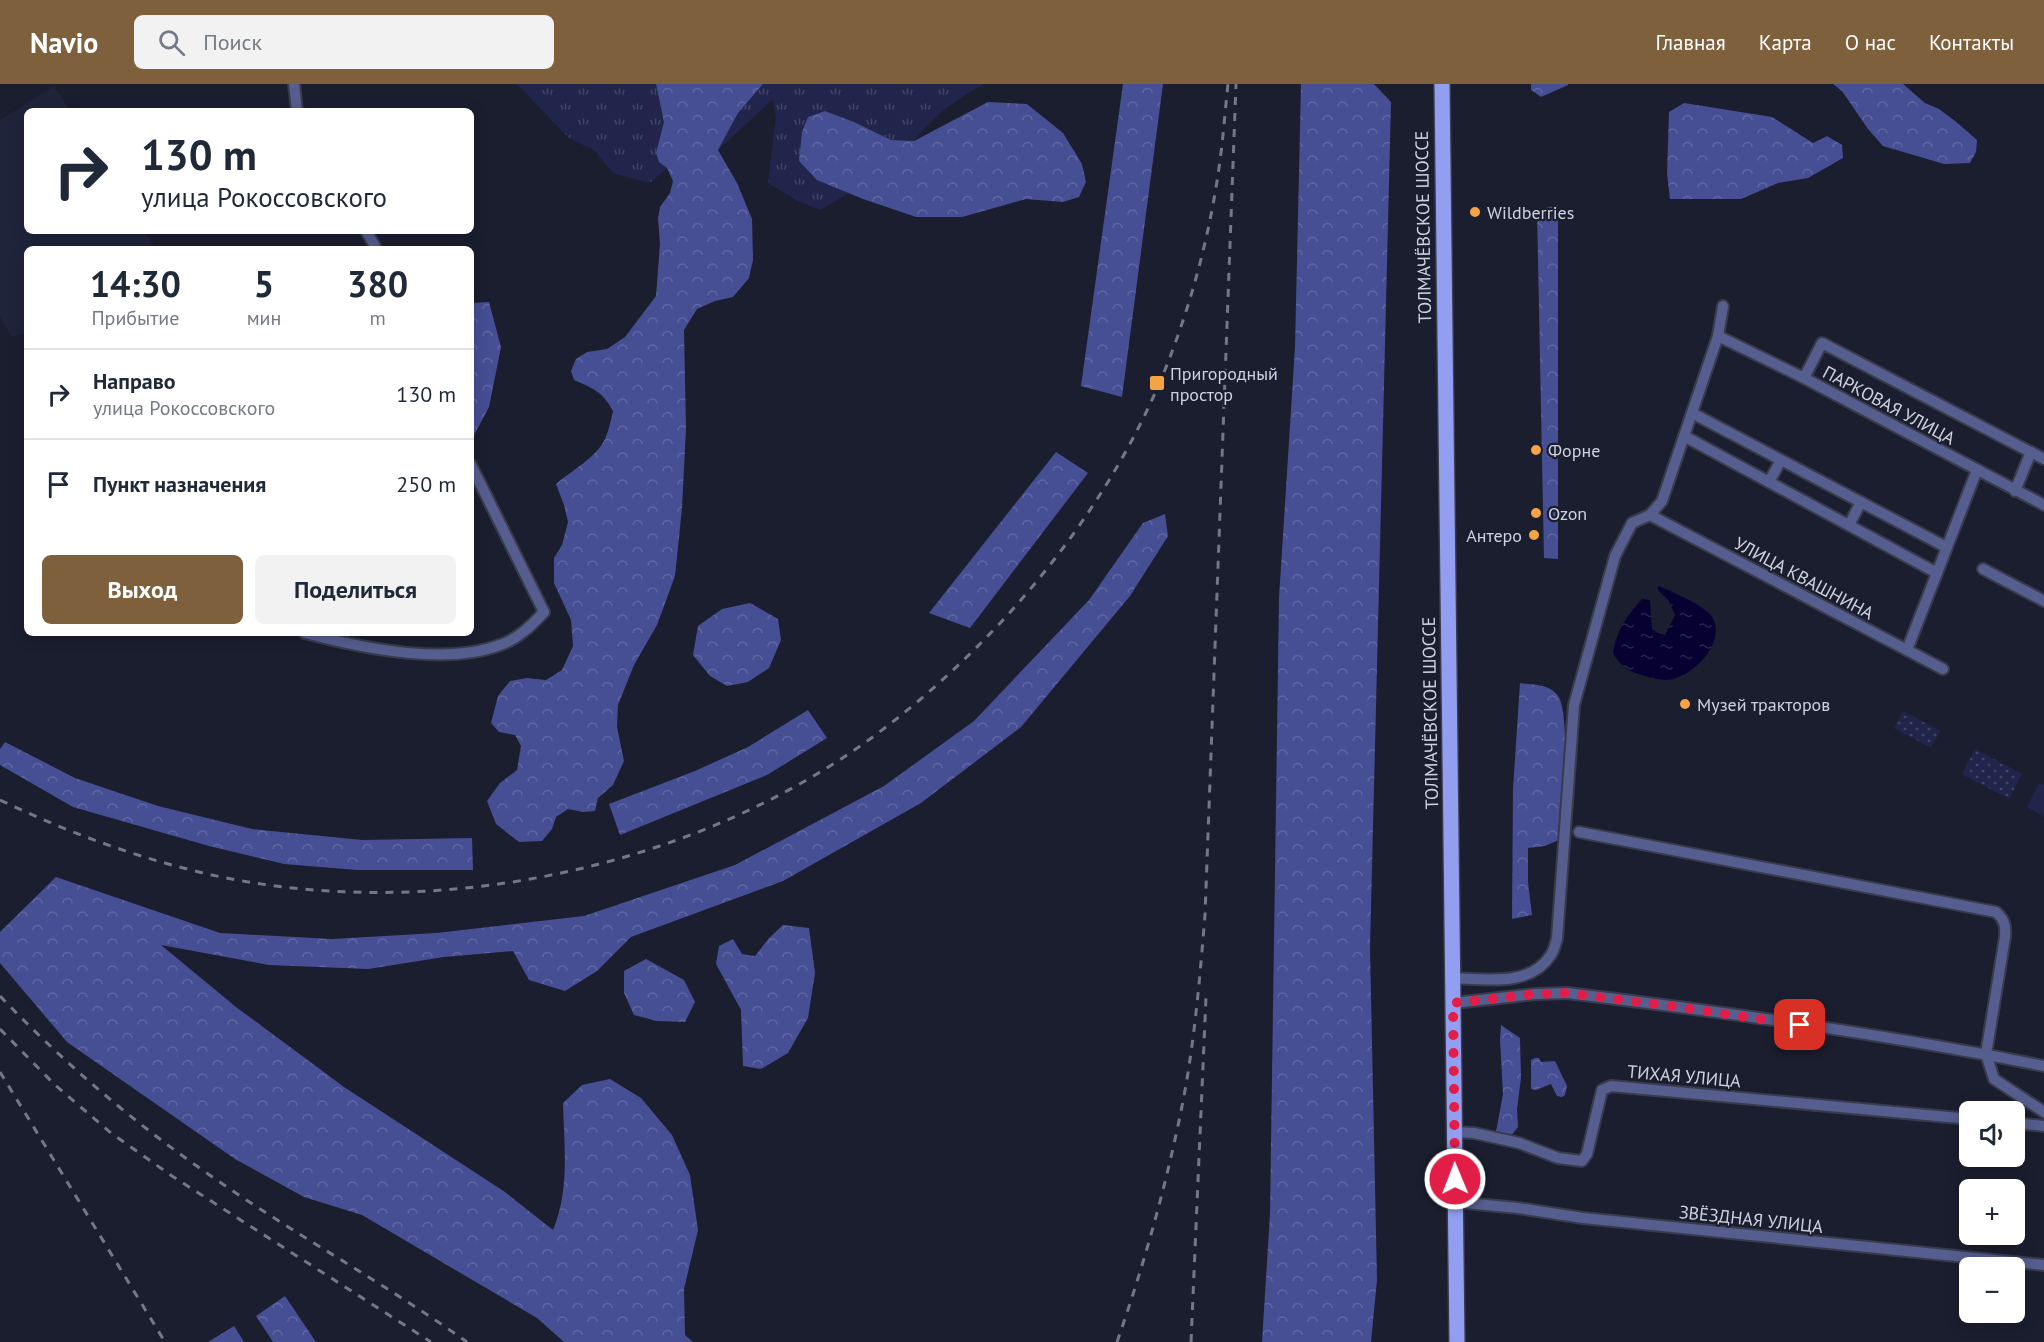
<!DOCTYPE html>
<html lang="ru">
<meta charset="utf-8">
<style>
:root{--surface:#fff;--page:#f2f2f3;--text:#1f2937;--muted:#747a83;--line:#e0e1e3;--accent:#7f603d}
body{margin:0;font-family:"PT Sans",sans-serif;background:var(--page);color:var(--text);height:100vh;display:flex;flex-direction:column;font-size:22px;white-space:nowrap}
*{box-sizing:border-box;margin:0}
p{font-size:20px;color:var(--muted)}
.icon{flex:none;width:33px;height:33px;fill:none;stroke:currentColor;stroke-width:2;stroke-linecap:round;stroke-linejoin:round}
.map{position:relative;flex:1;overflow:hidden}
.details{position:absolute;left:24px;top:162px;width:450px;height:390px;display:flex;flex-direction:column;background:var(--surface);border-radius:9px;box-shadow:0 3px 15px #0003}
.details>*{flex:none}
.guide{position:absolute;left:24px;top:24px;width:450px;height:126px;border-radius:9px;box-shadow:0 3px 15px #0003;background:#fff;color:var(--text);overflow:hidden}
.tools{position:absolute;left:1959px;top:1017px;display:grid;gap:12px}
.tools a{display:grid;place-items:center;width:66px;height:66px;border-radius:9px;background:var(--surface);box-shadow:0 3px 15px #0003;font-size:30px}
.pin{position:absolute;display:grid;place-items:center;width:51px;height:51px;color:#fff;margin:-26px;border-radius:12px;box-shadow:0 3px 9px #0006}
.me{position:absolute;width:66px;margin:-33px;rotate:359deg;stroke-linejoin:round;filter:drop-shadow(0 0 4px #0008)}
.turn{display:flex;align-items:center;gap:21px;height:126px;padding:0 18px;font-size:27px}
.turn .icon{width:78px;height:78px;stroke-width:2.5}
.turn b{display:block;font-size:42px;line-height:51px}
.eta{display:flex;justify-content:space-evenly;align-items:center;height:102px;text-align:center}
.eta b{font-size:36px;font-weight:800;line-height:42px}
.button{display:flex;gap:12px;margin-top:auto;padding:12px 18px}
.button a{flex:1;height:69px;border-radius:9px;background:var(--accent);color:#fff;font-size:24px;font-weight:800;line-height:69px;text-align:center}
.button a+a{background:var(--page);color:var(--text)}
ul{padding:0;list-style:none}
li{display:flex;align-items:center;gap:18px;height:90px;padding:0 18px;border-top:2px solid var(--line)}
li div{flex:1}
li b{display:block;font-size:22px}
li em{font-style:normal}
header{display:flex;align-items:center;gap:36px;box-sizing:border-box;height:84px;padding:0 30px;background:var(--accent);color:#fff}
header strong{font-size:28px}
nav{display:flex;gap:33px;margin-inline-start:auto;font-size:21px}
.search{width:420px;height:54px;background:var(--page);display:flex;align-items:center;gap:15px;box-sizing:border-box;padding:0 21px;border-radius:9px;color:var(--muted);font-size:22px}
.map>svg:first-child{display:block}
</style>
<header>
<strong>Navio</strong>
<div class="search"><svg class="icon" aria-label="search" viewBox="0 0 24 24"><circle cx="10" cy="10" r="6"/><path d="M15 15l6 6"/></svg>Поиск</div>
<nav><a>Главная</a><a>Карта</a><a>О нас</a><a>Контакты</a></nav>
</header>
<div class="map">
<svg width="2044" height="1258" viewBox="0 0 2044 1258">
<defs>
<pattern id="grass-tufts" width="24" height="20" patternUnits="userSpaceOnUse" patternTransform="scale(1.5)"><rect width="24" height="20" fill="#21254c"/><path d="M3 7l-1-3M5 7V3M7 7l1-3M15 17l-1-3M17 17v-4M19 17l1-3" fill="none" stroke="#404465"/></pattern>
<pattern id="forest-crowns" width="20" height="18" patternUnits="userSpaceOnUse" patternTransform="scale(1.5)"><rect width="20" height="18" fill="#464e94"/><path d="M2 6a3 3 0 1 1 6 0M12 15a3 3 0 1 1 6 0" fill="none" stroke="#6067a3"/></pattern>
<pattern id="park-dots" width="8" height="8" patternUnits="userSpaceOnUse" patternTransform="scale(1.5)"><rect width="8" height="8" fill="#21254c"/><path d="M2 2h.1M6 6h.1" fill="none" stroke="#404465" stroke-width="1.8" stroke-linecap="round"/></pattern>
<pattern id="water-ripples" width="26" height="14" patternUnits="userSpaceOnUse" patternTransform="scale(1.5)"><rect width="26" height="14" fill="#070132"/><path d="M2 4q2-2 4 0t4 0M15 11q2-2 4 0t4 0" fill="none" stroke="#2a254f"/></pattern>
</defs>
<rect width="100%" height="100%" fill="#1b1e2f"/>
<polygon fill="#20243b" points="54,2 70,27 27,27 27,147 144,147 156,165 27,165 27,248 12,253 0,233 0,36"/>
<g fill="url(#grass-tufts)">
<polygon points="517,0 656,0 664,38 661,53 659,78 667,84 651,98 645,98 613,89 595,67 568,53"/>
<path d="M763,0H984C956,15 933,32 914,57L891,56L854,38L825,27L817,96L849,109L820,126L796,116L768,99L776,33L773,15L718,66L738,29Z"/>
</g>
<g fill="url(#forest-crowns)">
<path d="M656,0H763L738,29L718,66L737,99L752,135L753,176L749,194L733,213L715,217L697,225L684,246L686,344L682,424L675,492L657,541L634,581L618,621L617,643L624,677L613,701L598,714L595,727L583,728L568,725L556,733L552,745L542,757L519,758L496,740L487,717L500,699L517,686L521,662L515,651L499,648L491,639L498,612L510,597L527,594L546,596L562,586L573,562L571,536L554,499V474L562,461L568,438L564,421L556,400C571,387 597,373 605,355C609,346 611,336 613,327C602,307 594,305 574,296L571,287L576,275L587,268L607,265L625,253L656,212L660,160L658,134L660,123L670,109L673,97L667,84L659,78L656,69L664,38Z"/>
<polygon points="1123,0 1163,0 1122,313 1081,302"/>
<polygon points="1301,0 1374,0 1391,18 1370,864 1377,1196 1371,1258 1262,1258 1270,1130 1279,514 1295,263"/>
<polygon points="1531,0 1568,0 1568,1 1541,13 1531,6"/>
<polygon points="1833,0 1903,0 1925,19 1939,25 1955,37 1977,56 1976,68 1970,79 1944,80 1883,62 1868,45 1842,7"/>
<polygon points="988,18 1027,20 1063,49 1082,80 1086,98 1079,113 1063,118 1026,115 962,133 916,133 863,115 817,96 799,77 802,48 808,33 825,27 854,38 891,56 914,57"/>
<polygon points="1684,19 1772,33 1813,59 1827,52 1842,61 1843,74 1808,94 1778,99 1741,115 1670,115 1667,90 1669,28"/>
<polygon points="1558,121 1558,475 1544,474 1537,126"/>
<polygon points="489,218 501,263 489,323 471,357 471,219"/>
<polygon points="1056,368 1088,389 970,544 929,529"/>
<path d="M1165,430L1168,452L1130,512L1021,643L921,719L783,797L631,853L597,887L565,907L529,896L513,867L444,873L368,885L269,881L161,861L236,923L344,1003L505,1108L553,1146C570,1106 564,1061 563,1019L582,1001L610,995L641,1014L672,1051L690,1091L698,1146L684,1205L685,1251L693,1258H564L537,1234L362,1131L304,1113L235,1075L67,958L0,879V848L56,793L220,849L332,855L437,849L584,832L735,781L884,702L974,637L1089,516L1143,439Z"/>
<polygon points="750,519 778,535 781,556 769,584 748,598 727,602 710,592 693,571 698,542 722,525"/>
<path d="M1520,599C1534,601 1550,600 1558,612C1571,630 1563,728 1561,755L1545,762L1528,764V798L1532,831L1512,835L1513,705Z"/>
<polygon points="808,626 827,654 767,691 620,751 609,720 695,687 748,663"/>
<polygon points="5,658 75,694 158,722 252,745 362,756 472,754 473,786 357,786 284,780 209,762 73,723 0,681 0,665"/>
<polygon points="783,841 809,844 815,889 808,934 788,969 761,985 743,982 741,926 716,880 719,862 733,855 742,870 755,872 769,854"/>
<polygon points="646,875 684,896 695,918 685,938 657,937 634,931 624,909 624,887"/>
<polygon points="1501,941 1520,954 1521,994 1517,1025 1518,1043 1506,1058 1495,1053 1503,1010 1500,956"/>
<polygon points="1535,974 1539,974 1541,978 1555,977 1567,1002 1565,1011 1562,1013 1557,1012 1551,1000 1536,1006 1531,1005 1531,976"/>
<polygon points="285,1212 316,1258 273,1258 256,1232"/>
<polygon points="234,1242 244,1258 208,1258"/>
</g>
<g fill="url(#park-dots)">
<polygon points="1903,627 1940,647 1931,664 1894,644"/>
<polygon points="1975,665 2022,690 2009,715 1962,690"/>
</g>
<polygon fill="#21254c" points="2039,699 2044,701 2044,733 2027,723"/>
<path fill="url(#water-ripples)" d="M1658,502C1670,506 1702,521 1710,530C1729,553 1698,588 1676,594C1666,598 1655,595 1645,592C1628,587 1622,584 1613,569C1617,545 1626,533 1642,515L1650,516L1652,545L1658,549L1665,551L1675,531L1668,516L1658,506Z"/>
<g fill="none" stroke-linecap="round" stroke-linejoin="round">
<defs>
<g id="street">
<polyline points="294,0 297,27"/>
<polyline points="366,147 375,162 375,165"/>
<polyline points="1718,252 1804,294 2044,421"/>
<polyline points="1804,294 1822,259 2044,375"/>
<polyline points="1692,329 1946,463"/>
<polyline points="1684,352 1937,489"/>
<polyline points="1769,398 1781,376"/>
<polyline points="2015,407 2031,368"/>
<polyline points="1650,431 1943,585"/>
<polyline points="1849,441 1861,418"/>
<polyline points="1983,485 2044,517"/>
<path d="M305,549C361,564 445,582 500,561C518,555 532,541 544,528L471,381"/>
<polyline points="1907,566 1977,386"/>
<path d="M1579,748L1996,828C2004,835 2006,841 2005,853L1986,970L1994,995L2044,1028"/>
<path d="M1453,894C1485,895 1530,903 1550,872C1554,868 1555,860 1557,855L1574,621L1615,472L1632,439L1650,431L1662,417L1718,252L1723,222"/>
<path d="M1453,919L1536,910L1567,909C1726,928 1886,950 2044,982"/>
<polyline points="2014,1039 2044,1042"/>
<polyline points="1454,1048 1474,1049 1519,1059 1558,1074 1582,1077 1587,1070 1602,1006 1611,1002 1970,1035"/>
<polyline points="1455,1118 1518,1124 1583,1134 2044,1181"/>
</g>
<polyline id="primary" points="1442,0 1457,1258"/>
</defs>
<use href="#street" stroke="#383b4b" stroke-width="14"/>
<use href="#primary" stroke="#383b4b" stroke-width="18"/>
<use href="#street" stroke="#565e8f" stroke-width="10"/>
<use href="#primary" stroke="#929ff0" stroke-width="15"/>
<g stroke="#747786" stroke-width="3" stroke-dasharray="8 8" stroke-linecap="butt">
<path d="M0,716C65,747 129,771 199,788C421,841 685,789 870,655C918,620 962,580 1003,536C1073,460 1133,370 1170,273C1193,213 1210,148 1219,84C1223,56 1225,28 1228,0"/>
<path d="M0,912C64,979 134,1039 211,1092C294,1150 384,1199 467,1258"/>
<polyline points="0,945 55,1001 111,1049 172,1092 431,1258"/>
<polyline points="0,988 165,1258"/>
<path d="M1117,1258C1145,1178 1168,1095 1184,1012C1195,952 1200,892 1205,831L1236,0"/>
<polyline points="1191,1258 1206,913"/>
</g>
</g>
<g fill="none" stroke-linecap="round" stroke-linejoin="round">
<polyline stroke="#e11d48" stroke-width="10" stroke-dasharray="0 18" points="1455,1095 1453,919 1536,910 1566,909 1671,922 1800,941"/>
</g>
<g fill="#f5a345" stroke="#1b1e2f" stroke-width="2">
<circle cx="1475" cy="128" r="6"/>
<rect x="1149" y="291" width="16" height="16" rx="3"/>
<circle cx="1536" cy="366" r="6"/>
<circle cx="1536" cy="429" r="6"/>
<circle cx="1534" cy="451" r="6"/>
<circle cx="1685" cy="620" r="6"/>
</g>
<g text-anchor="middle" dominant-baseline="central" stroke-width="4.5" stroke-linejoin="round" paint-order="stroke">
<g font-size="18" fill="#cfd2de" stroke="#1b1e2f" text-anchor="start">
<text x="1487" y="128">Wildberries</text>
<text x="1170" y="289">Пригородный<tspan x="1170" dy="21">простор</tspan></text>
<text x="1548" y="366">Форне</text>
<text x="1548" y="429">Ozon</text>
<text x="1522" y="451" text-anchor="end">Антеро</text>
<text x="1697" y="620">Музей тракторов</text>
</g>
<g font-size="18" fill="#cfd2de" stroke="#1b1e2f">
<text transform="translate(1423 143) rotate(-91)">ТОЛМАЧЁВСКОЕ ШОССЕ</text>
<text transform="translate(1889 321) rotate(28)">ПАРКОВАЯ УЛИЦА</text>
<text transform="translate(1804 494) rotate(28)">УЛИЦА КВАШНИНА</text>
<text transform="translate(1430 629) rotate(-91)">ТОЛМАЧЁВСКОЕ ШОССЕ</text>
<text transform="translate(1684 992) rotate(5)">ТИХАЯ УЛИЦА</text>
<text transform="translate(1751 1135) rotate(6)">ЗВЁЗДНАЯ УЛИЦА</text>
</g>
</g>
</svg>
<div class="tools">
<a><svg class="icon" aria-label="sound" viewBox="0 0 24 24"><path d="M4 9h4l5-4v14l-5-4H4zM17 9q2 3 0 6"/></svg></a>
<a>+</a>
<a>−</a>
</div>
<div class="pin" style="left:1800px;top:941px;background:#d93025"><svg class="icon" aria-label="arrive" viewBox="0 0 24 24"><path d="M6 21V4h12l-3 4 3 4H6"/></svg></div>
<svg class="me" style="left:1455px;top:1095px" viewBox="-20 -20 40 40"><circle r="17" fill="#e11d48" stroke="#fff" stroke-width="3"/><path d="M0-11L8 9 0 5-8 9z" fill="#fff"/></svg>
<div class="guide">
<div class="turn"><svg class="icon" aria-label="right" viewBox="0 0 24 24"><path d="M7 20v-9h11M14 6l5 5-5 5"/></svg><div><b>130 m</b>улица Рокоссовского</div></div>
</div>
<section class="details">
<div class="eta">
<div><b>14:30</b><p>Прибытие</p></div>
<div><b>5</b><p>мин</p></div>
<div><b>380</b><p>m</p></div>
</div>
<ul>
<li><svg class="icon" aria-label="right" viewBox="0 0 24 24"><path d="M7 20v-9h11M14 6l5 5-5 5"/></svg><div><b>Направо</b><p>улица Рокоссовского</p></div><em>130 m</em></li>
<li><svg class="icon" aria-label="arrive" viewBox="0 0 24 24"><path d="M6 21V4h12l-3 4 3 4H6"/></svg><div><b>Пункт назначения</b></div><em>250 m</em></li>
</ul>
<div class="button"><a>Выход</a><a>Поделиться</a></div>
</section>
</div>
